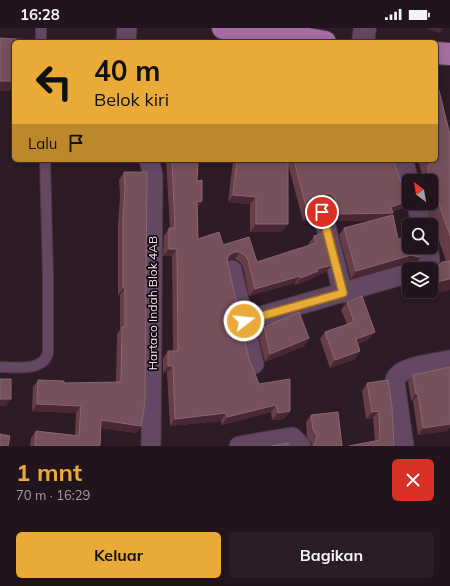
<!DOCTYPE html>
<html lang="id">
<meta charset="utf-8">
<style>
:root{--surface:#22141c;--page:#2a1d25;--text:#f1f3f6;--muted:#a29ea3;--line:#3f333b;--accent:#eaaa38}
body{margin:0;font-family:Mulish,sans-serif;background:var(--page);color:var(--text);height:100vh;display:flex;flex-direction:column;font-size:15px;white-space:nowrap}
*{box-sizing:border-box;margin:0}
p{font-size:13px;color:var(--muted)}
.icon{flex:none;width:22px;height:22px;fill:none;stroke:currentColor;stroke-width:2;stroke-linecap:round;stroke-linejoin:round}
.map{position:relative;height:418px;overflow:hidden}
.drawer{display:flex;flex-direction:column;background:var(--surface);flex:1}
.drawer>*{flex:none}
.top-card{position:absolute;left:12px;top:12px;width:426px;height:122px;border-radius:6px;box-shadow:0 2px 10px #0003,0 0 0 1px var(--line);background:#eaaa38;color:#111;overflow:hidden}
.needle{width:26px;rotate:329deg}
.controls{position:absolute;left:402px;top:146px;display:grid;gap:8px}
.controls a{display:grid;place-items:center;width:36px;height:36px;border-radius:6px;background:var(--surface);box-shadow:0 2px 10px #0003,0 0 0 1px var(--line);font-size:20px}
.pin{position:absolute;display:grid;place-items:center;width:34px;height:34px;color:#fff;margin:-17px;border:2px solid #fff;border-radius:50%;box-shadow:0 1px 4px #0007}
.me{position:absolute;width:44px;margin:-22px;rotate:74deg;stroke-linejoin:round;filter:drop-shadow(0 0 3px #0008)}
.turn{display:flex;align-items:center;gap:14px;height:84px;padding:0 16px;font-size:18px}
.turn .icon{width:52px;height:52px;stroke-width:2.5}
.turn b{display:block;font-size:28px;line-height:34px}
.then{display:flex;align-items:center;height:38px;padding:0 16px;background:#0003;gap:8px;font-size:15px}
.round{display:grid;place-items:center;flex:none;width:42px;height:42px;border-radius:6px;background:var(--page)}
.summary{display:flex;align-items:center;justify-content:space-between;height:68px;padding:0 16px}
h1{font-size:24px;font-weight:700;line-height:30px;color:var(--accent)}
.cta{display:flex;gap:8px;margin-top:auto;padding:8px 16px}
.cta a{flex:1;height:46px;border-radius:6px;background:var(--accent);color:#111;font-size:16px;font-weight:700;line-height:46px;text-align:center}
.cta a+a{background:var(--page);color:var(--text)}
.status{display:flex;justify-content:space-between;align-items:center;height:28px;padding:0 20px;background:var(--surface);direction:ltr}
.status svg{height:11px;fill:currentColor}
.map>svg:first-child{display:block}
</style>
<div class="status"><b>16:28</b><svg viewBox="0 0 49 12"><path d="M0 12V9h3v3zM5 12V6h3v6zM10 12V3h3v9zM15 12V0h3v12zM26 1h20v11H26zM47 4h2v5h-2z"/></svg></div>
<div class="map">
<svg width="450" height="418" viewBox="0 0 450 418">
<rect width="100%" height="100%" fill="#2d1b25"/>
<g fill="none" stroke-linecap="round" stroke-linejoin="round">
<defs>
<g id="service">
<polyline points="41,0 41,14"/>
<path d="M0,339C15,339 43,344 48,325V249L45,132"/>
</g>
<g id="minor">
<polyline points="126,14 127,0"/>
<polyline points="149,132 153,147 151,418"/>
<polyline points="403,132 409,153"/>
<polyline points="416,175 422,197"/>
<polyline points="322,184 343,265"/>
<polyline points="424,241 430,233 428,219"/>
<polyline points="232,242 254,336"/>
<polyline points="244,293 409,245"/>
<polyline points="239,418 292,409 301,418"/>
<path d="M404,418L395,354C395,338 437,335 450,332"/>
</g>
<polyline id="tertiary" points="363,14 365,0"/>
<g id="primary">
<polyline points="223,0 285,7 325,14"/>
<polyline points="436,25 450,26"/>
</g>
</defs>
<use href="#service" stroke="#493741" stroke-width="12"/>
<use href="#minor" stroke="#493741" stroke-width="21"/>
<use href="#tertiary" stroke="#493741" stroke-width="24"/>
<use href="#primary" stroke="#493741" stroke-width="24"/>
<use href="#service" stroke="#644863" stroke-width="10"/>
<use href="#minor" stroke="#644863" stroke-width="19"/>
<use href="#tertiary" stroke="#644863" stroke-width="22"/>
<use href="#primary" stroke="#a66da5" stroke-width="22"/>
</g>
<g fill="#673e48">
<polygon points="450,107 450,262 415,269 414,263 431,263 437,239 446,233 426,175 431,175 431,153 420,153 420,150 422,147 418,132 436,132"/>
<polygon points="166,132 198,132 197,153 202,173 197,180 198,211 223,217 249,209 257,234 309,218 309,215 314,208 326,244 315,248 313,250 295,257 295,255 249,268 243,239 240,234 235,231 229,231 227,233 249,331 259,356 290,383 284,391 272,392 271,384 222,397 221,393 170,398 167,345 163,345 163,330 168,323 173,323 172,228 163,228 164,208 169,200 170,200"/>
<polygon points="233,132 393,132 403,180 392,184 393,185 391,187 398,211 415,236 406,234 351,251 339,207 344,200 370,193 336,193 330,177 325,174 320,173 317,175 318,186 313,193 303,193 288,136 282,204 250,204 250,176 228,174"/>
<polygon points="124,144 141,398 136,405 101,400 100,418 30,418 31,410 36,403 75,407 76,385 32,383 33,359 38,352 64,355 116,354 117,306 120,302 120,267 118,267 118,197 120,168 119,152"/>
<polygon points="347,274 375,304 369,311 358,316 360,323 355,331 330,340 320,311 325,304 347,296 341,282"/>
<polygon points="264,299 309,310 304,318 265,334 258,306"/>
<polygon points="450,337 450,400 449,400 447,403 418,407 413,373 411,373 408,354 413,347 448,339"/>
<polygon points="367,355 394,418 375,413 373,390 366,391 362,363"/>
<polygon points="311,387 342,418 311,418 312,416 307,409 306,394"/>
</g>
<g fill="#492833">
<polygon points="427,0 443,0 440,5 426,1"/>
<rect x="0" y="53" width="14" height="10"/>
<polygon points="325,166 331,166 325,174 320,173 315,176 320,168"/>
<polygon points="233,167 256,169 250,176 228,174"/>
<polygon points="202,173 197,181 197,174"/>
<polygon points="408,173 403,180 390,185 393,185 387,193 336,193 341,186 391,179"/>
<polygon points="308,186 318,186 313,193 303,193"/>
<polygon points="256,196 288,196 282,204 250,204"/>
<polygon points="169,221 177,221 172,228 163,228"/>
<polygon points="234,224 240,224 235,231 229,231 224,234 229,227"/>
<polygon points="411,227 419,229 415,236 406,234 351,251 356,243"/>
<polygon points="332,237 326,244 315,248 313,250 295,257 301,250 317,241"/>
<polygon points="300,248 295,255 249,268 255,261"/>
<polygon points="450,251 450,262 415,269 420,263 431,263 431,255"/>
<polygon points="123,260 125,260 120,267 118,267"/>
<polygon points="375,304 369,311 351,318 356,311"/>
<polygon points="309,310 304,318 265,334 270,326"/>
<polygon points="360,323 355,331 330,340 335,332"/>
<polygon points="168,338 173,338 167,345 163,345"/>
<polygon points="416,366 418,366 413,373 411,373"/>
<polygon points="0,371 11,371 6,378 0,378"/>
<polygon points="37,376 81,378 76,385 32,383"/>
<polygon points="276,377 271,384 222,397 227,389"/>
<polygon points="290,383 284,391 272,392 278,385"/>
<polygon points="379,383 373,390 366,391 372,384"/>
<polygon points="226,385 221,393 170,398 175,391"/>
<polygon points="101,392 141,398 136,405 96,399"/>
<polygon points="450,395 450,400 449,400 447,403 418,407 423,400"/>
</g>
<g fill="#76505a" stroke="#896771">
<polygon points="0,10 32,12 32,14 14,14 14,53 0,53"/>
<polygon points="436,62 439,62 450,107 450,208 428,143 428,137 431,136 430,132 436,132"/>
<polygon points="172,132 198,132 197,153 202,152 202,173 197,174 198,211 219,204 223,217 249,209 257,234 316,215 314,208 323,205 332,237 317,241 318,243 301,250 300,248 255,261 248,232 245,227 240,224 234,224 229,227 227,232 249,331 259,356 290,351 290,383 278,385 276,377 227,389 226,385 175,391 173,338 168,338 168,323 178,323 177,221 169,221 169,200 175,200"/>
<polygon points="237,132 288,132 288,196 256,196 256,169 233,167"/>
<polygon points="294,132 393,132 408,173 391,179 393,185 341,186 335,169 331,166 325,166 320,168 317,173 318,186 308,186"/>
<polygon points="124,144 147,144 145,375 141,398 101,392 100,417 97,417 97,418 35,418 36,403 79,408 81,378 37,376 38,352 64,353 64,355 121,354 122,299 125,299 125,260 123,260 123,190 125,161"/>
<polygon points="393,187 398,211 409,208 409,219 422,219 423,223 419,229 411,227 356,243 344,200"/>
<polygon points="450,233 450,251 431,255 431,241 423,241 427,238 437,239 442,234"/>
<polygon points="362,268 375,304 356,311 360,323 335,332 325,304 354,294 347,274"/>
<polygon points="299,284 309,310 270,326 264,299"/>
<polygon points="450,339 450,396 423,400 418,366 416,366 413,347"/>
<rect x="0" y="351" width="11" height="20"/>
<polygon points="388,352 392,379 394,418 349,418 380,412 379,383 372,384 367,355"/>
<polygon points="338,384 342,418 314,418 317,408 313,401 311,387"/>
<polygon points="0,406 10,408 8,418 0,418"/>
<polygon points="288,415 288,418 272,418"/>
</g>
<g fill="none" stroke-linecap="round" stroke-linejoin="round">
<defs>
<polyline id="route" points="244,293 343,265 322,184"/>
</defs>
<use href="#route" stroke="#986e24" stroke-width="10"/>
<use href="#route" stroke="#eaaa38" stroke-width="7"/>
</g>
<g text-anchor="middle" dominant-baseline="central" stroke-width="3.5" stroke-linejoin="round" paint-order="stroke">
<g font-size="12" fill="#f3e6ec" stroke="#10080d">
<text transform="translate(152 275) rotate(-90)">Hartaco Indah Blok 4AB</text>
</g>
</g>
</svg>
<div class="controls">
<a><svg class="needle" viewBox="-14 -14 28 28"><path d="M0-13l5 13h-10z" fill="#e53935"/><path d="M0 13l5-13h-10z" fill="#a29ea3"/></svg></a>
<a><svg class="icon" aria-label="search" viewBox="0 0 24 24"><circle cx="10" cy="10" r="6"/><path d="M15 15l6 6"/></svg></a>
<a><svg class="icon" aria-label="layers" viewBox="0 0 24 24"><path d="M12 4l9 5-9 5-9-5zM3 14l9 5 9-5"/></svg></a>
</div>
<div class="pin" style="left:322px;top:184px;background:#d93025"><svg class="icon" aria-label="arrive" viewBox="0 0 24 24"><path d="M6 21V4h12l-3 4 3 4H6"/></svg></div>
<svg class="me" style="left:244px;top:293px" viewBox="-20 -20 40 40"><circle r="17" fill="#eaaa38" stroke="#fff" stroke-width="3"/><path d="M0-11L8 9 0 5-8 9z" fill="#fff"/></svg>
<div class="top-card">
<div class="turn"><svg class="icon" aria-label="left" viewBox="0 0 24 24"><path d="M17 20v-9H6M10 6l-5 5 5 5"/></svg><div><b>40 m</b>Belok kiri</div></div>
<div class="then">Lalu<svg class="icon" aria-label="arrive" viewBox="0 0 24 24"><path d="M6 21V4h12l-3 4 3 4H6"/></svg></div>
</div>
</div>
<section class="drawer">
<div class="summary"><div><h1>1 mnt</h1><p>70 m · 16:29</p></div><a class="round" style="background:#d93025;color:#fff"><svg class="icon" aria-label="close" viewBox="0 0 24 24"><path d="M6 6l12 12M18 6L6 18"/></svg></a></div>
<div class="cta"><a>Keluar</a><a>Bagikan</a></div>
</section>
